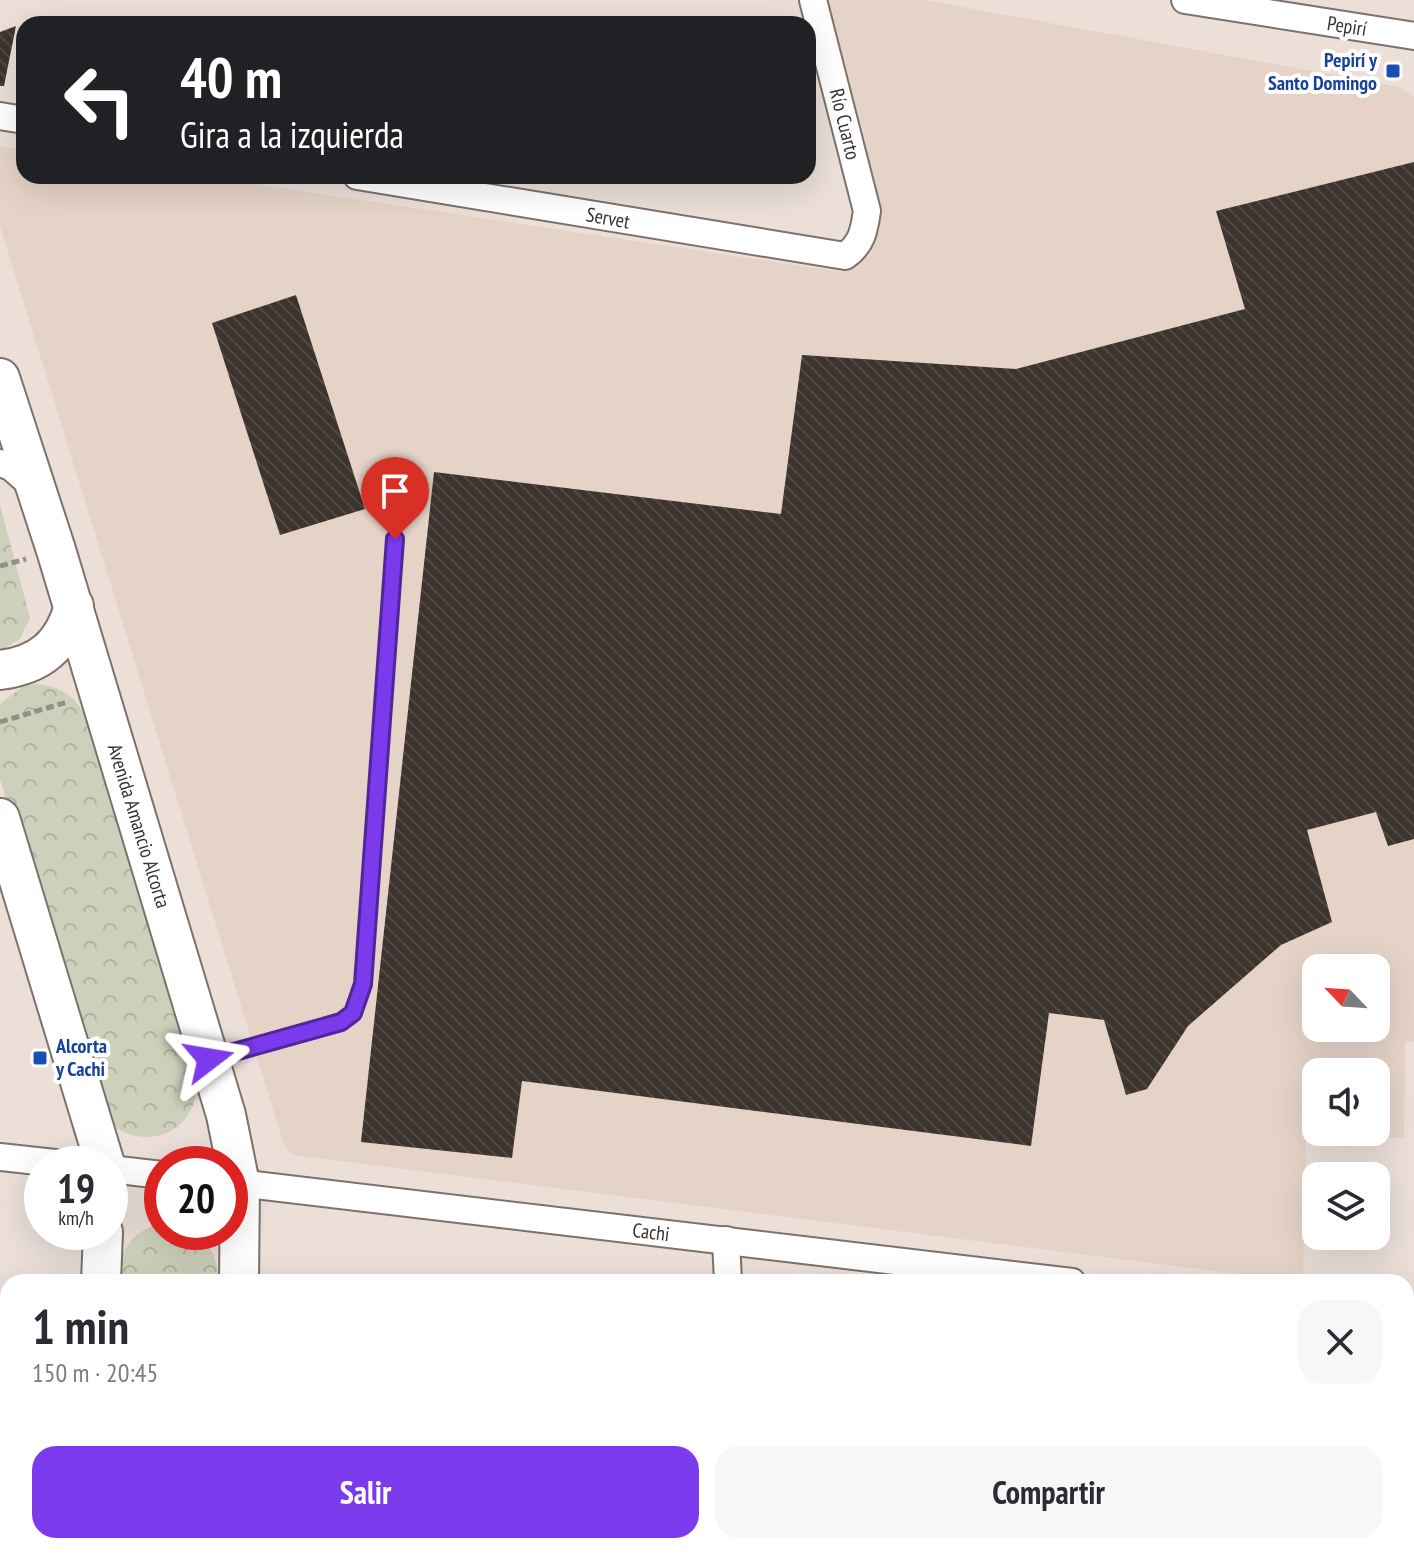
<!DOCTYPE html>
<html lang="es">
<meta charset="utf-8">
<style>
:root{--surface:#fff;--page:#f7f7f7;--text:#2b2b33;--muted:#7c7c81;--accent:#7c3aed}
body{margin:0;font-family:"PT Sans Narrow",sans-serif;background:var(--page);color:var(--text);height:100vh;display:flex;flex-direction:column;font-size:30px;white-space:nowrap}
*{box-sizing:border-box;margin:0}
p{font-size:26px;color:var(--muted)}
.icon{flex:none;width:44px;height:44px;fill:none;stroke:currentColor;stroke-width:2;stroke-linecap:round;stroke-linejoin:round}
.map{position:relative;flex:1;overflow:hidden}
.drawer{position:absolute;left:0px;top:1274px;width:1414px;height:280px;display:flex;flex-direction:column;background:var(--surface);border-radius:24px 24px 0 0;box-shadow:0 8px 32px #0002}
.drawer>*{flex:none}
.guide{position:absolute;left:16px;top:16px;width:800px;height:168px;border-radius:24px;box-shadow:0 8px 32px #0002;background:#202124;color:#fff;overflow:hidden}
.needle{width:52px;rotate:295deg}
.buttons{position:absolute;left:1302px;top:954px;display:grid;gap:16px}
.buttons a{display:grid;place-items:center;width:88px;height:88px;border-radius:16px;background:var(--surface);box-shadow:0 8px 32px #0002;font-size:40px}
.speed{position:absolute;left:24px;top:1146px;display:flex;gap:16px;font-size:40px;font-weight:700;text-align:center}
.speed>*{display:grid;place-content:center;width:104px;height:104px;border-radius:50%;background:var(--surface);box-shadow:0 8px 32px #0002;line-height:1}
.speed small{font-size:20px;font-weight:400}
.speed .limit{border:12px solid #d22;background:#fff;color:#111}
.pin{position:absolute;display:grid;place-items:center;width:68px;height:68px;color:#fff;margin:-82px -34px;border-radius:50% 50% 50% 0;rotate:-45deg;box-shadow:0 0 8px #0007}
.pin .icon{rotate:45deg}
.me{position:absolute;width:88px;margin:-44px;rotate:76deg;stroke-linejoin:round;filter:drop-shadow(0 0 6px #0008)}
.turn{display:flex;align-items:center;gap:28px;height:168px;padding:0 32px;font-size:36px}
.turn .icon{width:104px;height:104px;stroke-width:2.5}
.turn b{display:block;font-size:56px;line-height:68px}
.round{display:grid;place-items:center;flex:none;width:84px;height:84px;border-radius:24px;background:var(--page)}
.summary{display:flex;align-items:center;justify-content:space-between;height:136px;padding:0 32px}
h1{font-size:48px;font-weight:800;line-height:60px}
.cta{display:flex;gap:16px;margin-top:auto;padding:16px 32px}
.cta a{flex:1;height:92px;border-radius:24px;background:var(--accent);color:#fff;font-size:32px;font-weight:800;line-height:92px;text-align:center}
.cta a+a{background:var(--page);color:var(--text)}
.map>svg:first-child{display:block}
</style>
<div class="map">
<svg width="1414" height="1554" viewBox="0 0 1414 1554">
<defs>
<pattern id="park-crowns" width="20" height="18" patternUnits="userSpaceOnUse" patternTransform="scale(2)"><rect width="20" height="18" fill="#cdd1bb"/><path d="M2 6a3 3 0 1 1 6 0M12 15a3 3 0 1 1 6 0" fill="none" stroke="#b1b4a1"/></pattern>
<pattern id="building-back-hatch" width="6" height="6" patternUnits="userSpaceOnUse" patternTransform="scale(2)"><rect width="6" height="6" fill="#3d342e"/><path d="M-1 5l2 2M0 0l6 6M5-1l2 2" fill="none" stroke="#514944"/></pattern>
</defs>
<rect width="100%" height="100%" fill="#ebdfd8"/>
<path fill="#e5d3c7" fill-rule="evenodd" d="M828,0H924L1399,87L1414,97V1042H1405L1404,1138L1306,1137L1303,1282L293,1155L284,1145L0,226V146L24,150V176H200L842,272L869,256L877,236L878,208ZM1316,968H1376V1028H1316ZM1316,1072H1376V1132H1316Z"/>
<g fill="url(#park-crowns)">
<polygon points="0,505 30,618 20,639 0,651"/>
<path d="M37,684C63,687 75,696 87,719L196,1079C201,1139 131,1157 98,1111L0,779V704L22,687Z"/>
<path d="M162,1224V1232H196C212,1246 218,1260 218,1282H117C120,1252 130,1230 162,1224Z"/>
<polygon points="114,1546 211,1546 210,1554 116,1554"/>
</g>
<g fill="url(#building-back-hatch)">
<polygon points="16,26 4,86 0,86 0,32"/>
<polygon points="1414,162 1414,839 1388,846 1376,812 1307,830 1332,922 1281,945 1188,1026 1147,1089 1126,1095 1104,1020 1049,1013 1031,1146 522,1081 512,1158 361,1142 434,472 781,514 802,355 1016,369 1245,309 1216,211"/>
<polygon points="296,295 365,509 280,535 212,323"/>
<polygon points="0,1518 8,1518 8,1546 50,1546 50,1554 0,1554"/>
</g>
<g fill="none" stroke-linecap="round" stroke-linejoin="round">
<defs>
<polyline id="lane" points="211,1059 341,1022 353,1013 363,984 395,539"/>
<g id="street">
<polyline points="1185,0 1414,36"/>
<polyline points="0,116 24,120"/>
<path d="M357,176L845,256C862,244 864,231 867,211L813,0"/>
<polyline points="0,463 11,467 35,488"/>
<polyline points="0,1157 64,1164"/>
<polyline points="110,1169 162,1175"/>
<polyline points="230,1182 1072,1282"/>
<polyline points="726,1240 728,1282"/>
<polyline points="1406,1319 1414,1320"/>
<polyline points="737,1546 737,1554"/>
<polyline points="1067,1546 1067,1554"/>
</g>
<g id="secondary">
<polyline points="0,378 56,550 226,1115 240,1184 239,1282"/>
<path d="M0,670C40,665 63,646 74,606"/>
<polyline points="0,818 105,1164"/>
<polyline points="101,1282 103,1232"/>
<polyline points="92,1554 92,1546"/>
<polyline points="232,1554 233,1546"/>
</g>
</defs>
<use href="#lane" stroke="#7c726b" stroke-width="18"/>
<use href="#street" stroke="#7c726b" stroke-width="30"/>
<use href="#secondary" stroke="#7c726b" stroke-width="42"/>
<g stroke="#958d88" stroke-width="5" stroke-dasharray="8 4" stroke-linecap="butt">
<polyline points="0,566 26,559"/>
<polyline points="0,722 67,702"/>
</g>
<use href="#lane" stroke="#fff" stroke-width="14"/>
<use href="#street" stroke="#fff" stroke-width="26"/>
<use href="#secondary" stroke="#fff" stroke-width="38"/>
</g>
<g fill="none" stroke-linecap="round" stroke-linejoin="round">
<defs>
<polyline id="route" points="209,1059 341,1022 353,1013 363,984 395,539"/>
</defs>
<use href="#route" stroke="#51269a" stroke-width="20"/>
<use href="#route" stroke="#7c3aed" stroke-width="14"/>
</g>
<g fill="#1a4fb4" stroke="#fff" stroke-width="3">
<rect x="1385" y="63" width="16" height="16" rx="4"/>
<rect x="32" y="1050" width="16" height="16" rx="4"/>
</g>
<g text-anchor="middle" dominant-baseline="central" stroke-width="8" stroke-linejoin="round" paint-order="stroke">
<g font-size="20" fill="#373330" stroke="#fff">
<text transform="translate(1347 26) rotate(9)">Pepirí</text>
<text transform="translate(845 124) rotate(76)">Río Cuarto</text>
<text transform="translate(608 218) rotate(10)">Servet</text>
<text transform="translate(139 826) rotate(73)">Avenida Amancio Alcorta</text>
<text transform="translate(651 1232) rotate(7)">Cachi</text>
</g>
<g font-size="20" font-weight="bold" fill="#164399" stroke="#fff" text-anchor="end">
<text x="1377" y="60">Pepirí y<tspan x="1377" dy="23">Santo Domingo</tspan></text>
<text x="56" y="1046" text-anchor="start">Alcorta<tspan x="56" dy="23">y Cachi</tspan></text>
</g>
</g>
</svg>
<div class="buttons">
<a><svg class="needle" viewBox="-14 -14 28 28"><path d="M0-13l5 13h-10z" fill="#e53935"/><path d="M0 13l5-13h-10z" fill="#7c7c81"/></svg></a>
<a><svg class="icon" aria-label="sound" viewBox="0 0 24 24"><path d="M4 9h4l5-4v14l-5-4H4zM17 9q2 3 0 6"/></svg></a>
<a><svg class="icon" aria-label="layers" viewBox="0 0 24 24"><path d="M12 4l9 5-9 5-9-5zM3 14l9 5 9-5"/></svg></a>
</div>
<div class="speed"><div>19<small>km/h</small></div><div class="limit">20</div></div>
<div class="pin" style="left:395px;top:539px;background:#d93025"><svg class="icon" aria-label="arrive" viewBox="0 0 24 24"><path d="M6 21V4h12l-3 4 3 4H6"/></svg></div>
<svg class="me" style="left:209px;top:1059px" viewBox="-20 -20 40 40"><path d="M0-17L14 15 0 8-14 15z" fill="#7c3aed" stroke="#fff" stroke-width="4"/></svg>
<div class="guide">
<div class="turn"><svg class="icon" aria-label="left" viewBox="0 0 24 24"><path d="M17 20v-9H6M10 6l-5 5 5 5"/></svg><div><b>40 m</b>Gira a la izquierda</div></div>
</div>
<section class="drawer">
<div class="summary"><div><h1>1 min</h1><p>150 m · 20:45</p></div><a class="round"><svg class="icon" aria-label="close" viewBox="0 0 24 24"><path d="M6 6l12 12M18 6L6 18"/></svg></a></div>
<div class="cta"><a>Salir</a><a>Compartir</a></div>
</section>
</div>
